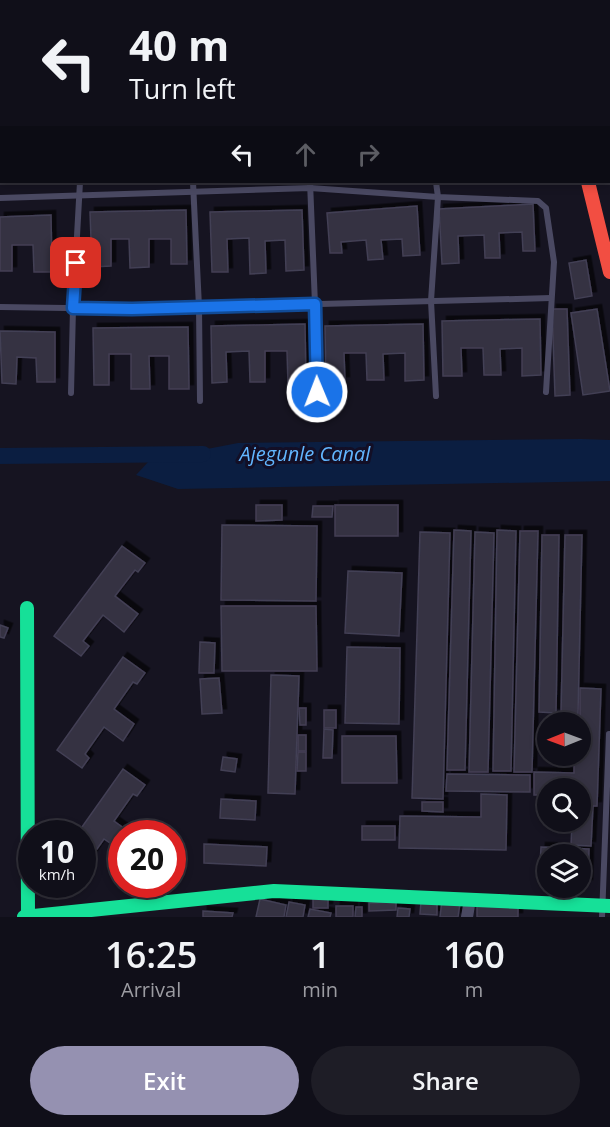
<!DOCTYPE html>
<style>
:root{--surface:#100f19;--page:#1e1d26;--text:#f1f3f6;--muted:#9c9ca2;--line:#302f38;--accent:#9591b1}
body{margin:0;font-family:"Open Sans",sans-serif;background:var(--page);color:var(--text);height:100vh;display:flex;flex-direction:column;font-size:22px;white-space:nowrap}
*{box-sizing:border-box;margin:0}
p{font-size:20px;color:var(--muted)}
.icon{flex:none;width:33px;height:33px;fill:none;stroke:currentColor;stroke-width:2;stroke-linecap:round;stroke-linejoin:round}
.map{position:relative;height:917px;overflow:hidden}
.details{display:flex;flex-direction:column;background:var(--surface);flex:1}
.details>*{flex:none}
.guide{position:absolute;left:0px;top:0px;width:610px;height:183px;box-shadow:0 3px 9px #0003,0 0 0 2px var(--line);background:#100f19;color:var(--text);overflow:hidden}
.needle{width:39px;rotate:269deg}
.controls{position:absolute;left:537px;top:712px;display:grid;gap:12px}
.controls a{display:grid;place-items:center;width:54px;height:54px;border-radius:50%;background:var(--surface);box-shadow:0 3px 9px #0003,0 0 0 2px var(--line);font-size:30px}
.speed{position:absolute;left:18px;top:820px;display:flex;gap:12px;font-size:30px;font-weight:700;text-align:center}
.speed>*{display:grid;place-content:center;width:78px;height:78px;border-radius:50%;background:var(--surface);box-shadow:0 3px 9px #0003,0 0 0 2px var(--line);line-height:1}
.speed small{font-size:15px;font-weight:400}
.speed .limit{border:9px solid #d22;background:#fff;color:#111}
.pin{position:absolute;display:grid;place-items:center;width:51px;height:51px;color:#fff;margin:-26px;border-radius:12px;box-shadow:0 3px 9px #0006}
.me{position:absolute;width:66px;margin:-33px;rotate:359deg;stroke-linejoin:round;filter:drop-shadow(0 0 4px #0008)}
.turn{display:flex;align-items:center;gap:21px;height:126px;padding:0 30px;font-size:27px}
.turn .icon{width:78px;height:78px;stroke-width:2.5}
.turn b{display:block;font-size:42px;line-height:51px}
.lanes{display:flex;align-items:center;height:57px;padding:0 30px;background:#0003;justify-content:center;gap:30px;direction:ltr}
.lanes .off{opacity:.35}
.eta{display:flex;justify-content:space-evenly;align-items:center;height:102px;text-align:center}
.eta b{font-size:36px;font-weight:600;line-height:42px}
.button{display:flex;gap:12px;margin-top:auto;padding:12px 30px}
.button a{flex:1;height:69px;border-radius:36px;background:var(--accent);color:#fff;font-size:24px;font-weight:600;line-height:69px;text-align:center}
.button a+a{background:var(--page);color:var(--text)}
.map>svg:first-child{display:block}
</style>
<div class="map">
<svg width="610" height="917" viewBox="0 0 610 917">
<defs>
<filter id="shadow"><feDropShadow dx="4.5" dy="-4.5" stdDeviation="0" flood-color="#0009"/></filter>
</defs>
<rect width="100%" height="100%" fill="#161421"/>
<polygon fill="#0b1e41" points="581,439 610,440 610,481 178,489 136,475 150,460 238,443"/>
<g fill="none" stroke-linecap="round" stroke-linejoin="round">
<polyline stroke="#0b1e41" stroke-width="16" points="0,456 203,454"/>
</g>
<g fill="#343243" stroke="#433f54" stroke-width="1.5" filter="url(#shadow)">
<polygon points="0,0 23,0 24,1 2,2 1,17"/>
<polygon points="116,0 161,0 162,2 114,2"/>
<polygon points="308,0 356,0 305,2"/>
<polygon points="533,204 535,251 523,251 522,232 499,233 500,258 485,258 484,235 458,236 459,263 442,264 439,209"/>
<polygon points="417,206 420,255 403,256 402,239 381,240 383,259 368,260 366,240 341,242 342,253 330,253 327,213"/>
<polygon points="186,210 187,264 171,264 171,239 149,239 149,267 130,268 129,239 111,239 111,266 92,267 90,212"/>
<polygon points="302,210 304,270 286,271 285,240 265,241 266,273 250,274 249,238 227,239 228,272 212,272 210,212"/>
<polygon points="51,215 52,272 34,272 33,245 12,245 12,271 0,271 0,217"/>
<polygon points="586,260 592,296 575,299 569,263"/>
<polygon points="552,309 567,309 570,395 555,396"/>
<polygon points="597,309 610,391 583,395 571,313"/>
<polygon points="540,319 541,375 522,376 522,348 500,349 501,375 484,375 483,348 461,348 462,376 443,376 442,321"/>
<polygon points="305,324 306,384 288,384 287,351 265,351 265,382 250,382 249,351 226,352 227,382 212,383 211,326"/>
<polygon points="423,324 424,380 405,381 405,353 383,354 384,380 367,380 366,353 344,353 345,381 326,381 325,326"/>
<polygon points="188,327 189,389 169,389 169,356 149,356 150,389 131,389 131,354 109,354 109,385 94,385 93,328"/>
<polygon points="0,331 55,332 55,382 37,382 36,358 17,357 16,384 2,383"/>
<polygon points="256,505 282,505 282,520 256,521"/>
<rect x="335" y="505" width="63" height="31"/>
<polygon points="313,506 333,506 332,517 312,517"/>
<polygon points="222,525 317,526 316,601 221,600"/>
<polygon points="454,530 471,531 465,770 447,770"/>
<polygon points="497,530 516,531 511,771 493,771"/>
<polygon points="520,531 538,531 532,772 514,772"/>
<polygon points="420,532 450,533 443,799 412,798"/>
<polygon points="475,532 494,533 488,772 469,772"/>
<polygon points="542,535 559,535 556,713 539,712"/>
<polygon points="565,535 582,535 578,714 561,714"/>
<polygon points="122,546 145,563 138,572 135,570 115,596 138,614 124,632 103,615 83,641 89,646 81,656 54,636"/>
<polygon points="348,571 402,573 399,636 345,633"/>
<polygon points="221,606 316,606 317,671 222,671"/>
<polygon points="0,625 8,628 4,638 0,637"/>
<polygon points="200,642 215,643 214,673 199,673"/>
<polygon points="347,647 400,648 399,724 345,723"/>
<polygon points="123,657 145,673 137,684 133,682 114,709 134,724 123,741 104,727 85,754 89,758 82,768 57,750"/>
<polygon points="271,675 299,676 295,794 268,793"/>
<polygon points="219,678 222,713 202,714 200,679"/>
<polygon points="580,688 601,689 597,806 593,806 591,846 571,845 572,822 580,822 580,789 548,789 548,795 534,795 534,772 574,773 574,756 580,756 580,723 575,723 575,717 580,717"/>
<polygon points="299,708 306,708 306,725 300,725"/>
<rect x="324" y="710" width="12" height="18"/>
<polygon points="324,729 333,730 332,758 323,758"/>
<rect x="298" y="735" width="8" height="16"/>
<polygon points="342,736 396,736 397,783 342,783"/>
<polygon points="298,752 306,752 306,771 297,771"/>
<polygon points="223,757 237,759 235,772 221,770"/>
<polygon points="123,769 145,785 137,796 133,794 114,821 132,834 122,834 122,851 104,839 85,866 89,869 82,879 82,834 77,834"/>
<polygon points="447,774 530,775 530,792 446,791"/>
<polygon points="481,794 507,795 506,850 399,848 400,816 481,817"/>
<polygon points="221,799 256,801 255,820 220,818"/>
<polygon points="422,802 443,802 443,812 422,811"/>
<rect x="362" y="826" width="33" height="14"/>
<polygon points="204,844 267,847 266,866 204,863"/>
<polygon points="541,847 589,849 588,884 580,883 580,855 548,855 548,882 539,882"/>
<rect x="313" y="898" width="15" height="10"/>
<polygon points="260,899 286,905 284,917 256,917"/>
<polygon points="442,901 460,903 458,917 440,917"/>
<polygon points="289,902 305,905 303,917 286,917"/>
<polygon points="396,902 396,910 369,911 369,903"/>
<polygon points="421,902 437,904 437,915 420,914"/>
<rect x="336" y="906" width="17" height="11"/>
<polygon points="477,906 518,907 518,917 477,917"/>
<polygon points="356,907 362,907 362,917 355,917"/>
<polygon points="398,908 410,909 409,917 397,917"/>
<polygon points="310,909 331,913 330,917 308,917"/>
<polygon points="203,911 233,913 232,917 203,917"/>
</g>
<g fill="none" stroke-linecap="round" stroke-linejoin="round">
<g stroke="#4a4962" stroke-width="6">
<polyline points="417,0 417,2"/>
<polyline points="67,2 71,0"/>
<polyline points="0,33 2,33"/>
<polyline points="193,182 199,307 200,401"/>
<polyline points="310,182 315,304 317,392"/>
<polyline points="0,198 310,188 438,197 538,201 546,208 554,262 546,392"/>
<polyline points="0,307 132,309 551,298"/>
<polyline points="71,393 73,308 80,182"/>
<polyline points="436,396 431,301 438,197 436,182"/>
<polyline points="602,917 609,734"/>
</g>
<polyline stroke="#4a4962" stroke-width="12" points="467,917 470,899"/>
<g stroke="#16e098" stroke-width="14">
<polyline points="526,0 526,2"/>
<polyline points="552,0 553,2"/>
<polyline points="27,608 28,917"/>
<polyline points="24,917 274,891 610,906"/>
</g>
<polyline stroke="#ffcf43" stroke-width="14" points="609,165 610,168"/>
<polyline stroke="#f24e42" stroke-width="14" points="588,182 610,272"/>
</g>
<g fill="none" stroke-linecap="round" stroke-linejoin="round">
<defs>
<polyline id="route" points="76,263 73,308 132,309 315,304 317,392"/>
</defs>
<use href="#route" stroke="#114b97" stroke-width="15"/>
<use href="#route" stroke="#1a73e8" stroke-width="10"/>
</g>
<g text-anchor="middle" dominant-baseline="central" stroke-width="6" stroke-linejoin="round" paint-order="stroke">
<g font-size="20" font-style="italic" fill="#62b6ff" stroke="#130f26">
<text x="305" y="453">Ajegunle Canal</text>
</g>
</g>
</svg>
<div class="controls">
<a><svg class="needle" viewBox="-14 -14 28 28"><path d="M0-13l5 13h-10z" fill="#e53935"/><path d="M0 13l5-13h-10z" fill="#9c9ca2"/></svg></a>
<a><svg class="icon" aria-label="search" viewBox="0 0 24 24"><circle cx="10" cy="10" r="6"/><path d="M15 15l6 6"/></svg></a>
<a><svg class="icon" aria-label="layers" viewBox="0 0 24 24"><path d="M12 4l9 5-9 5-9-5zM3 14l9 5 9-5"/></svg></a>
</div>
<div class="speed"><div>10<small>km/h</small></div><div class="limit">20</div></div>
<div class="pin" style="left:76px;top:263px;background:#d93025"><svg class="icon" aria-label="arrive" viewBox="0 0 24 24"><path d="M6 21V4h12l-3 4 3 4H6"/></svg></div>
<svg class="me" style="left:317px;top:392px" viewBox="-20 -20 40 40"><circle r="17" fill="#1a73e8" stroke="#fff" stroke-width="3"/><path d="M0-11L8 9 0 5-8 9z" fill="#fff"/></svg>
<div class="guide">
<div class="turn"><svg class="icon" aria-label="left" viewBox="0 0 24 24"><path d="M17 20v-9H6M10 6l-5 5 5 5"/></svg><div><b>40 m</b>Turn left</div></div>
<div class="lanes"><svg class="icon" aria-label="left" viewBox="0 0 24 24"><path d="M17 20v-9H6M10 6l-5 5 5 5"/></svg><svg class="icon off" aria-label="ahead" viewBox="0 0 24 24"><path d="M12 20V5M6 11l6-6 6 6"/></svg><svg class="icon off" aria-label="right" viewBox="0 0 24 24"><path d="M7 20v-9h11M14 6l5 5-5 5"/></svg></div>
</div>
</div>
<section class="details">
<div class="eta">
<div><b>16:25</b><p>Arrival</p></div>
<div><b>1</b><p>min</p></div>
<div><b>160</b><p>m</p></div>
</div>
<div class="button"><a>Exit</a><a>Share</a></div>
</section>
